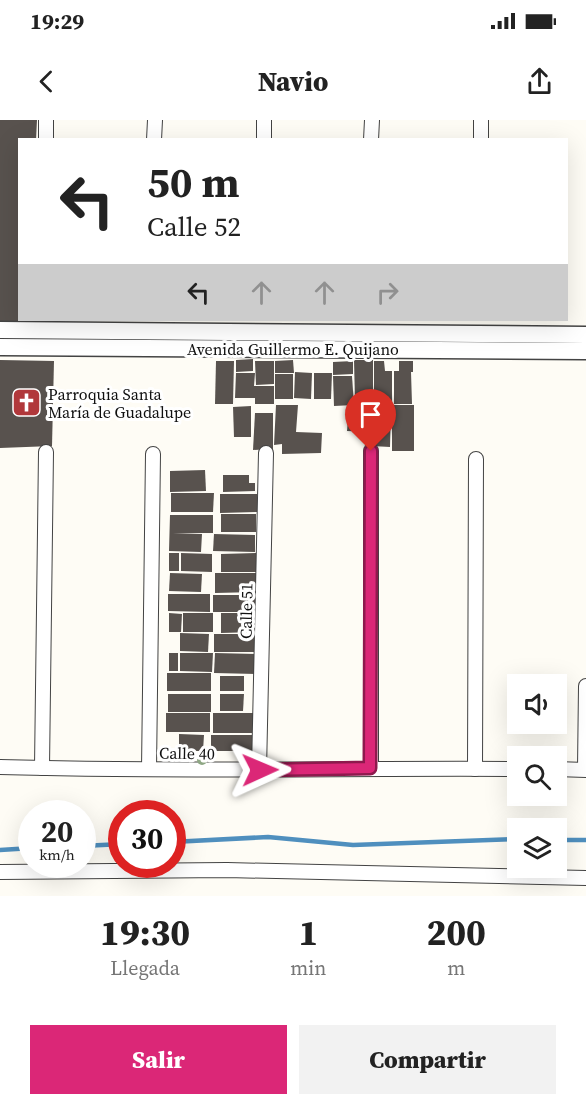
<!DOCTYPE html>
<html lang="es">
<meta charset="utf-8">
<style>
:root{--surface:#fff;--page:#f2f2f2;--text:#222;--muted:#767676;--accent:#db2777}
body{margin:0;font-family:"Source Serif 4",serif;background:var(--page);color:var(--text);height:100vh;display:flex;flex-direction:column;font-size:22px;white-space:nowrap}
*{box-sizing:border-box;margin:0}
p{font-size:20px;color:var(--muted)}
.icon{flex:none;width:33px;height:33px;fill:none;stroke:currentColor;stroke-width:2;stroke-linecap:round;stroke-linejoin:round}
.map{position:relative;height:776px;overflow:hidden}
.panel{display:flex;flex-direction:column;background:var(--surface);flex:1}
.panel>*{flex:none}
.top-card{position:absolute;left:18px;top:18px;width:550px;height:183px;border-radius:0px;box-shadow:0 6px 24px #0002;background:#fff;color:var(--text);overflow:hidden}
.fabs{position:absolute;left:507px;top:554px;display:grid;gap:12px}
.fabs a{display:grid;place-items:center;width:60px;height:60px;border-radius:0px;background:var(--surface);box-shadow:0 6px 24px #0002;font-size:30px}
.speed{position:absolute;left:18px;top:680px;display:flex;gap:12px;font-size:30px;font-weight:700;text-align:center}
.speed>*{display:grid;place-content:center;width:78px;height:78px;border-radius:50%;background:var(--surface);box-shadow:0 6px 24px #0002;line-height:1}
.speed small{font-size:15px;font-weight:400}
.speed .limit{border:9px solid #d22;background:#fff;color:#111}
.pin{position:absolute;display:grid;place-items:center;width:51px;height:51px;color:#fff;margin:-62px -26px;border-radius:50% 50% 50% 0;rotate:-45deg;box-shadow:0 0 6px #0007}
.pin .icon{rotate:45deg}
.me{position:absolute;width:66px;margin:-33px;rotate:89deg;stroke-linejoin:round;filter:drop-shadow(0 0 4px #0008)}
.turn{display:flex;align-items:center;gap:21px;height:126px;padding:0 30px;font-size:27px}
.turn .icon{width:78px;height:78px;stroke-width:2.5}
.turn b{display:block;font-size:42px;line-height:51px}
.lanes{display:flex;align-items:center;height:57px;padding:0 30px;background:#0003;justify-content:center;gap:30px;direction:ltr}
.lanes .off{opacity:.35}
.eta{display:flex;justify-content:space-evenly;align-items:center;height:102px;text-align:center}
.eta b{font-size:36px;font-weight:800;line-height:42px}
.primary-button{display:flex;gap:12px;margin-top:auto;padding:12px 30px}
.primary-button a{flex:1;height:69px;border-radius:0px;background:var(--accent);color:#fff;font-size:24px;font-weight:800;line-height:69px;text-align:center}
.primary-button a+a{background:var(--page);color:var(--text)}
.status{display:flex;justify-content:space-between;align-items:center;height:42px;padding:0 30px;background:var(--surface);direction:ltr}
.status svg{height:16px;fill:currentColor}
header{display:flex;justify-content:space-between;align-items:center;height:78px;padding:0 30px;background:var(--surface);font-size:27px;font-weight:800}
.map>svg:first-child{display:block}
</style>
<div class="status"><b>19:29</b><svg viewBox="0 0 49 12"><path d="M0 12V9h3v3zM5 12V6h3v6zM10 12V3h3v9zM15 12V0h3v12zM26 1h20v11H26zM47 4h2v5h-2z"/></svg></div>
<header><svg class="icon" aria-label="back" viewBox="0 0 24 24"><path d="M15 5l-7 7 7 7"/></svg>Navio<svg class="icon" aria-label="share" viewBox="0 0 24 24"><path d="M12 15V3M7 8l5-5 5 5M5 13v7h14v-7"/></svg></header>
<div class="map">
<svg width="586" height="776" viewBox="0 0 586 776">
<rect width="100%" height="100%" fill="#fefcf5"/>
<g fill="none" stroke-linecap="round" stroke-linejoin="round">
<g stroke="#4f8fbe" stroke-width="4.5">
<polyline points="556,720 586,720"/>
<polyline points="172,722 268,717 353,725 518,719"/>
<polyline points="82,726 122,724"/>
<polyline points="0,730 32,728"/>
</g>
</g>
<g fill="#58524e">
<polygon points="0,0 37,0 36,20 20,20 20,200 35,200 35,202 0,202"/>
<polygon points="253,239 253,251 236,252 236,240"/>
<polygon points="0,240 54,241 52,326 0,328"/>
<polygon points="293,240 294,253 275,253 275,241"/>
<polygon points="354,240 373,240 373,280 355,281"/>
<polygon points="216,241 234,241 233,284 215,284"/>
<polygon points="255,241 274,241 274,264 256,265"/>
<polygon points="353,241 353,254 333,255 333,242"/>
<polygon points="374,241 384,241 385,251 392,251 392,281 374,282"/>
<polygon points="399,241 413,241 413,252 411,252 412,284 394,284 394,251 399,251"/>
<polygon points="295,252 312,253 311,279 294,278"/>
<polygon points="236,253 255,253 254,266 274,266 274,284 255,284 255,278 235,278"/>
<polygon points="314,253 332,253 331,279 314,279"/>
<rect x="275" y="254" width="18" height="25"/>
<polygon points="333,256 352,256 354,285 334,286"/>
<polygon points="276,285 298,285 296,312 322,313 321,333 282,334 282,324 274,325"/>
<rect x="392" y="285" width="22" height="46"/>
<polygon points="251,286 251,317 234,317 233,287"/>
<polygon points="349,287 371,288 370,312 347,311"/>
<polygon points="382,288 391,288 390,327 372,326 372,298 382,299"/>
<polygon points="255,293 273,293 273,329 253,330"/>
<polygon points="205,350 206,371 170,372 170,351"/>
<polygon points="223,355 249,355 249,363 255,363 255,371 223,372"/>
<polygon points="171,373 214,373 213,392 171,392"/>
<polygon points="220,374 257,374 257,392 220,393"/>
<rect x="221" y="394" width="35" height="18"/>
<polygon points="170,395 213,395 213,413 173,413 202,414 201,432 169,431"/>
<polygon points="214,414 255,415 255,432 213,431"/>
<rect x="169" y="433" width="10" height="18"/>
<polygon points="181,433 212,434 212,452 181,451"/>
<polygon points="256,433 256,452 221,452 221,434"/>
<polygon points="170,453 202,454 201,472 169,471"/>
<polygon points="215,453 257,453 257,472 215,473"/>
<polygon points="168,474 210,474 210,492 168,491"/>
<rect x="213" y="475" width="44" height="17"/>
<polygon points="169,493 182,494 181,512 169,512"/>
<rect x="183" y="493" width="30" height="19"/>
<polygon points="221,493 257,493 257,512 221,513"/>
<polygon points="180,513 209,514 208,532 180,531"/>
<polygon points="214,514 258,514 257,532 214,532"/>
<rect x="169" y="533" width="9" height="18"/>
<polygon points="180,533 213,533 212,552 180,551"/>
<polygon points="215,533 257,534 256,554 214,553"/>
<rect x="167" y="553" width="44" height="18"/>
<rect x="220" y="556" width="24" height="15"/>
<rect x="168" y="574" width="43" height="18"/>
<polygon points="220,574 244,574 243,591 220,591"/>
<rect x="166" y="593" width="44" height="19"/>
<polygon points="213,593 258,593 257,613 213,613"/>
<polygon points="179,614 204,615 203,631 179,631"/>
<rect x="211" y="615" width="45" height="16"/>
</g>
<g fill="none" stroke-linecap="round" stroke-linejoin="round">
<defs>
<g id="minor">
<polyline points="264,0 264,20"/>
<polyline points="46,20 46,0"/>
<polyline points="154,20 155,0"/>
<polyline points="371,20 372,0"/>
<polyline points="481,20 481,0"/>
<path d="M0,647C172,652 345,648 518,649"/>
<polyline points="42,648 46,332"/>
<polyline points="371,648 371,331"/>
<polyline points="149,649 153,334"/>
<polyline points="475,649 476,339"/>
<polyline points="556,649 586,650"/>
<polyline points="585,649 586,566"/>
<polyline points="259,650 266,333"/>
<polyline points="0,752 227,750 586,758"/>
</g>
<g id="tertiary">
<polyline points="0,210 586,215"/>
<polyline points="0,227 586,231"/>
</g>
</defs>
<use href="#minor" stroke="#434343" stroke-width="16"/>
<use href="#tertiary" stroke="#434343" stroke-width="19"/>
<use href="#minor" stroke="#fff" stroke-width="14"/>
<use href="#tertiary" stroke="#fff" stroke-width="16"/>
</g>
<circle fill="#8ea784" cx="202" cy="640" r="5"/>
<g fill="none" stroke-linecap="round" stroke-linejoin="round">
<defs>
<polyline id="route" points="260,650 370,648 371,331"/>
</defs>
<use href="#route" stroke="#8e194d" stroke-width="15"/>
<use href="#route" stroke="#db2777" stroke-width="10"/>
</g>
<defs>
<symbol id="church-square" viewBox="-11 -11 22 22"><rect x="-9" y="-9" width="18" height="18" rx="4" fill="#b1383b" stroke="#fff"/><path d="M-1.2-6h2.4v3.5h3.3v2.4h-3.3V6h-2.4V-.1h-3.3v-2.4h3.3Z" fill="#fff"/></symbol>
</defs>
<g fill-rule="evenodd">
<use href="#church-square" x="10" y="266" width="33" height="33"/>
</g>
<g text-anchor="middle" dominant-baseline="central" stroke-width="6" stroke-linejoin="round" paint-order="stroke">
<g font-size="16" fill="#101010" stroke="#fff">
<text x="293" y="229">Avenida Guillermo E. Quijano</text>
<text transform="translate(246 491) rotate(-89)">Calle 51</text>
<text transform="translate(187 633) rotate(1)">Calle 40</text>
</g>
<g font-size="16" fill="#101010" stroke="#fff" text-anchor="start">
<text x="48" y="274">Parroquia Santa<tspan x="48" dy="18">María de Guadalupe</tspan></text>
</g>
</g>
</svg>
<div class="fabs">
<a><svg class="icon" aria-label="sound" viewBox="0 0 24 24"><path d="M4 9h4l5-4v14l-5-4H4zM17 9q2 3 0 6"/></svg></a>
<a><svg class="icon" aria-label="search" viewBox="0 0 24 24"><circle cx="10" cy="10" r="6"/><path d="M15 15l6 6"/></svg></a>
<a><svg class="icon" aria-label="layers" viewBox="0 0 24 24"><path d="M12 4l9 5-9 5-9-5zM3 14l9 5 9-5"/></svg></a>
</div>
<div class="speed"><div>20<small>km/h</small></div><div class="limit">30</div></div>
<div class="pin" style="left:371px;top:331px;background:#d93025"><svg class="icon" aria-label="arrive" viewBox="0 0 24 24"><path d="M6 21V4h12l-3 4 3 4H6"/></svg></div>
<svg class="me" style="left:260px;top:650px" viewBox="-20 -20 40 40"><path d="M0-17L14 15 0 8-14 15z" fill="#db2777" stroke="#fff" stroke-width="4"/></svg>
<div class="top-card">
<div class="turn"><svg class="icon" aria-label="left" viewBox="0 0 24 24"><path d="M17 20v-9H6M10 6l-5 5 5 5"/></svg><div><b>50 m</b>Calle 52</div></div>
<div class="lanes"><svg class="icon" aria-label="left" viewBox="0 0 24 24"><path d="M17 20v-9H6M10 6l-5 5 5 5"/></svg><svg class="icon off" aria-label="ahead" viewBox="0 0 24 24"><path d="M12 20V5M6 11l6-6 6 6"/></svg><svg class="icon off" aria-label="ahead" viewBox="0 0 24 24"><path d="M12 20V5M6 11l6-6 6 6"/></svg><svg class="icon off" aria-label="right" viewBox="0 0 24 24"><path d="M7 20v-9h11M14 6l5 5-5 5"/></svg></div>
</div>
</div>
<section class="panel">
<div class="eta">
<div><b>19:30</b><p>Llegada</p></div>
<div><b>1</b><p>min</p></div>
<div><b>200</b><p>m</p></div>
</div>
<div class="primary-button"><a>Salir</a><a>Compartir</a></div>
</section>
